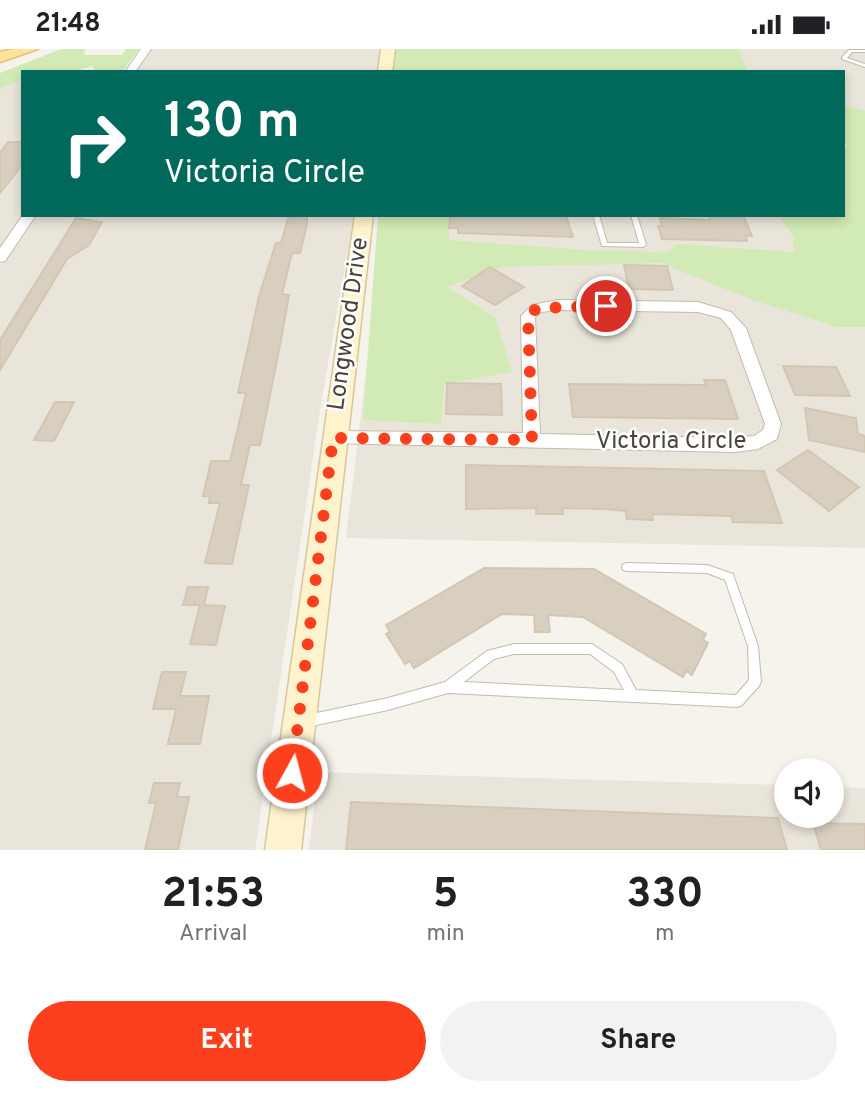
<!DOCTYPE html>
<style>
:root{--surface:#fff;--page:#f2f2f2;--text:#202124;--muted:#757577;--accent:#fc3f1d}
body{margin:0;font-family:Overpass,sans-serif;background:var(--page);color:var(--text);height:100vh;display:flex;flex-direction:column;font-size:26px;white-space:nowrap}
*{box-sizing:border-box;margin:0}
p{font-size:23px;color:var(--muted)}
.icon{flex:none;width:38px;height:38px;fill:none;stroke:currentColor;stroke-width:2;stroke-linecap:round;stroke-linejoin:round}
.map{position:relative;height:801px;overflow:hidden}
.side{display:flex;flex-direction:column;background:var(--surface);flex:1}
.side>*{flex:none}
.guide{position:absolute;left:21px;top:21px;width:824px;height:147px;border-radius:0px;box-shadow:0 4px 10px #0003;background:#00695c;color:#fff;overflow:hidden}
.controls{position:absolute;left:774px;top:709px;display:grid;gap:14px}
.controls a{display:grid;place-items:center;width:70px;height:70px;border-radius:50%;background:var(--surface);box-shadow:0 4px 10px #0003;font-size:35px}
.pin{position:absolute;display:grid;place-items:center;width:60px;height:60px;color:#fff;margin:-30px;border:4px solid #fff;border-radius:50%;box-shadow:0 2px 7px #0007}
.me{position:absolute;width:77px;margin:-38px;rotate:7deg;stroke-linejoin:round;filter:drop-shadow(0 0 5px #0008)}
.turn{display:flex;align-items:center;gap:24px;height:147px;padding:0 28px;font-size:32px}
.turn .icon{width:91px;height:91px;stroke-width:2.5}
.turn b{display:block;font-size:49px;line-height:60px}
.eta{display:flex;justify-content:space-evenly;align-items:center;height:119px;text-align:center}
.eta b{font-size:42px;font-weight:700;line-height:49px}
.cta{display:flex;gap:14px;margin-top:auto;padding:14px 28px}
.cta a{flex:1;height:80px;border-radius:42px;background:var(--accent);color:#fff;font-size:28px;font-weight:700;line-height:80px;text-align:center}
.cta a+a{background:var(--page);color:var(--text)}
.status{display:flex;justify-content:space-between;align-items:center;height:49px;padding:0 35px;background:var(--surface);direction:ltr}
.status svg{height:19px;fill:currentColor}
.map>svg:first-child{display:block}
</style>
<div class="status"><b>21:48</b><svg viewBox="0 0 49 12"><path d="M0 12V9h3v3zM5 12V6h3v6zM10 12V3h3v9zM15 12V0h3v12zM26 1h20v11H26zM47 4h2v5h-2z"/></svg></div>
<div class="map">
<svg width="865" height="801" viewBox="0 0 865 801">
<rect width="100%" height="100%" fill="#f6f3ec"/>
<g fill="#eae5da">
<polygon points="151,0 381,0 376,23 135,23"/>
<polygon points="730,0 865,0 865,71 844,70 844,23 743,23"/>
<polygon points="23,23 24,166 0,201 0,35"/>
<polygon points="35,166 354,166 320,361 255,801 0,801 0,217"/>
<polygon points="385,166 781,166 834,270 865,271 865,499 346,489"/>
<polygon points="318,723 786,736 786,766 831,766 831,738 865,739 865,801 309,801"/>
</g>
<g fill="#d2eab5">
<polygon points="61,0 87,0 83,4 86,6 122,6 126,0 139,0 122,23 95,23 93,17 71,23 23,23 23,30 0,40 0,24"/>
<polygon points="396,0 739,0 748,23 391,23"/>
<polygon points="844,56 865,62 865,278 837,278 753,251 661,214 503,218 447,238 495,268 512,323 444,335 441,375 363,371 378,166 448,166 449,191 585,201 668,203 677,195 794,203 793,188 778,166 844,166 844,98 847,97 844,92"/>
</g>
<g fill="#d8cfc1" stroke="#d3c7b4" stroke-width="2">
<polygon points="8,93 22,93 23,115 0,144 0,104"/>
<polygon points="289,166 307,166 307,176 300,204 292,204 282,245 289,246 280,296 260,396 250,396 241,436 249,436 232,515 205,514 220,454 209,454 210,447 203,447 211,412 230,412 246,344 238,344 259,247 276,194 281,194"/>
<polygon points="450,166 566,167 573,188 458,184 458,179 449,179"/>
<polygon points="708,166 743,166 752,187 745,187 747,192 662,190 658,177 662,177 660,169 710,171"/>
<polygon points="76,169 102,173 89,196 67,210 0,321 0,291"/>
<polygon points="624,216 667,217 673,241 629,240"/>
<polygon points="490,218 524,238 495,256 462,237"/>
<polygon points="783,317 836,318 850,347 795,346"/>
<polygon points="704,331 725,331 738,370 573,368 569,335 706,336"/>
<polygon points="447,334 501,335 502,366 446,365"/>
<polygon points="55,353 74,353 54,392 34,391"/>
<polygon points="805,359 856,369 858,385 865,387 865,403 809,391"/>
<polygon points="808,401 859,438 829,462 777,421"/>
<polygon points="466,416 764,422 782,474 733,473 731,467 652,465 653,471 627,470 626,462 603,460 562,459 563,465 536,465 536,459 466,460"/>
<polygon points="484,519 594,520 706,585 703,591 708,594 692,626 686,622 683,628 583,568 548,566 550,583 535,583 534,566 502,565 414,619 410,612 405,615 386,585 390,583 386,576"/>
<polygon points="188,538 208,538 204,556 225,557 216,596 190,595 200,556 183,556"/>
<polygon points="162,623 186,623 180,647 209,647 200,695 168,695 176,660 153,660"/>
<polygon points="154,734 180,734 177,748 189,748 178,801 145,801 156,754 149,754"/>
<polygon points="351,753 778,769 787,801 346,801"/>
<polygon points="813,774 865,775 865,801 821,801"/>
</g>
<g fill="none" stroke-linecap="round" stroke-linejoin="round">
<defs>
<g id="service">
<polygon points="849,1 865,1 865,3 852,3 847,9 865,15 865,18 842,10 842,8"/>
<polygon points="593,166 599,166 607,194 639,194 631,166 637,166 646,196 643,198 602,197"/>
<path d="M627,514L707,516L733,525L758,597L761,633L759,637L742,656L738,658L448,644L388,661L307,678L303,676L301,672L303,668L307,666L388,649L445,633L487,602L514,595H592L622,615L636,641L736,646L749,631L748,597L725,531L707,524L627,522L623,521L622,518L623,515ZM514,605H590L614,623L624,641L464,633L494,610Z"/>
</g>
<g id="minor">
<polygon points="141,0 151,0 135,23 125,23"/>
<polygon points="23,166 36,166 5,212 0,213 0,199"/>
<path d="M558,251L698,253L731,263L746,279L781,375L777,390L758,400L735,403L327,394L324,389L333,382L523,384L521,267L532,256ZM558,261L698,263L721,269L731,281L765,375L763,381L754,387L735,389L540,385L535,268L541,263Z"/>
</g>
<g id="secondary">
<polygon points="381,0 395,0 392,23 378,23"/>
<polygon points="355,166 373,166 301,801 265,801"/>
</g>
<polygon id="primary" points="13,0 38,0 0,13 0,3"/>
</defs>
<use href="#service" stroke="#c2bbae" stroke-width="2"/>
<use href="#minor" stroke="#c2bbae" stroke-width="2"/>
<use href="#secondary" stroke="#d6c79b" stroke-width="3"/>
<use href="#primary" stroke="#e6c16a" stroke-width="3"/>
<use href="#service" fill="#fff" fill-rule="evenodd"/>
<use href="#minor" fill="#fff" fill-rule="evenodd"/>
<use href="#secondary" fill="#fff3cd" fill-rule="evenodd"/>
<use href="#primary" fill="#ffe39c" fill-rule="evenodd"/>
</g>
<g fill="none" stroke-linecap="round" stroke-linejoin="round">
<polyline stroke="#fc3f1d" stroke-width="12" stroke-dasharray="0 21.6" points="292,724 333,389 532,391 528,267 537,259 606,257"/>
</g>
<g text-anchor="middle" dominant-baseline="central" stroke-width="5" stroke-linejoin="round" paint-order="stroke">
<g font-size="24" fill="#4b4439" stroke="#fff">
<text transform="translate(349 275) rotate(-82)">Longwood Drive</text>
<text x="671" y="393">Victoria Circle</text>
</g>
</g>
</svg>
<div class="controls">
<a><svg class="icon" aria-label="sound" viewBox="0 0 24 24"><path d="M4 9h4l5-4v14l-5-4H4zM17 9q2 3 0 6"/></svg></a>
</div>
<div class="pin" style="left:606px;top:257px;background:#d93025"><svg class="icon" aria-label="arrive" viewBox="0 0 24 24"><path d="M6 21V4h12l-3 4 3 4H6"/></svg></div>
<svg class="me" style="left:292px;top:724px" viewBox="-20 -20 40 40"><circle r="17" fill="#fc3f1d" stroke="#fff" stroke-width="3"/><path d="M0-11L8 9 0 5-8 9z" fill="#fff"/></svg>
<div class="guide">
<div class="turn"><svg class="icon" aria-label="right" viewBox="0 0 24 24"><path d="M7 20v-9h11M14 6l5 5-5 5"/></svg><div><b>130 m</b>Victoria Circle</div></div>
</div>
</div>
<section class="side">
<div class="eta">
<div><b>21:53</b><p>Arrival</p></div>
<div><b>5</b><p>min</p></div>
<div><b>330</b><p>m</p></div>
</div>
<div class="cta"><a>Exit</a><a>Share</a></div>
</section>
